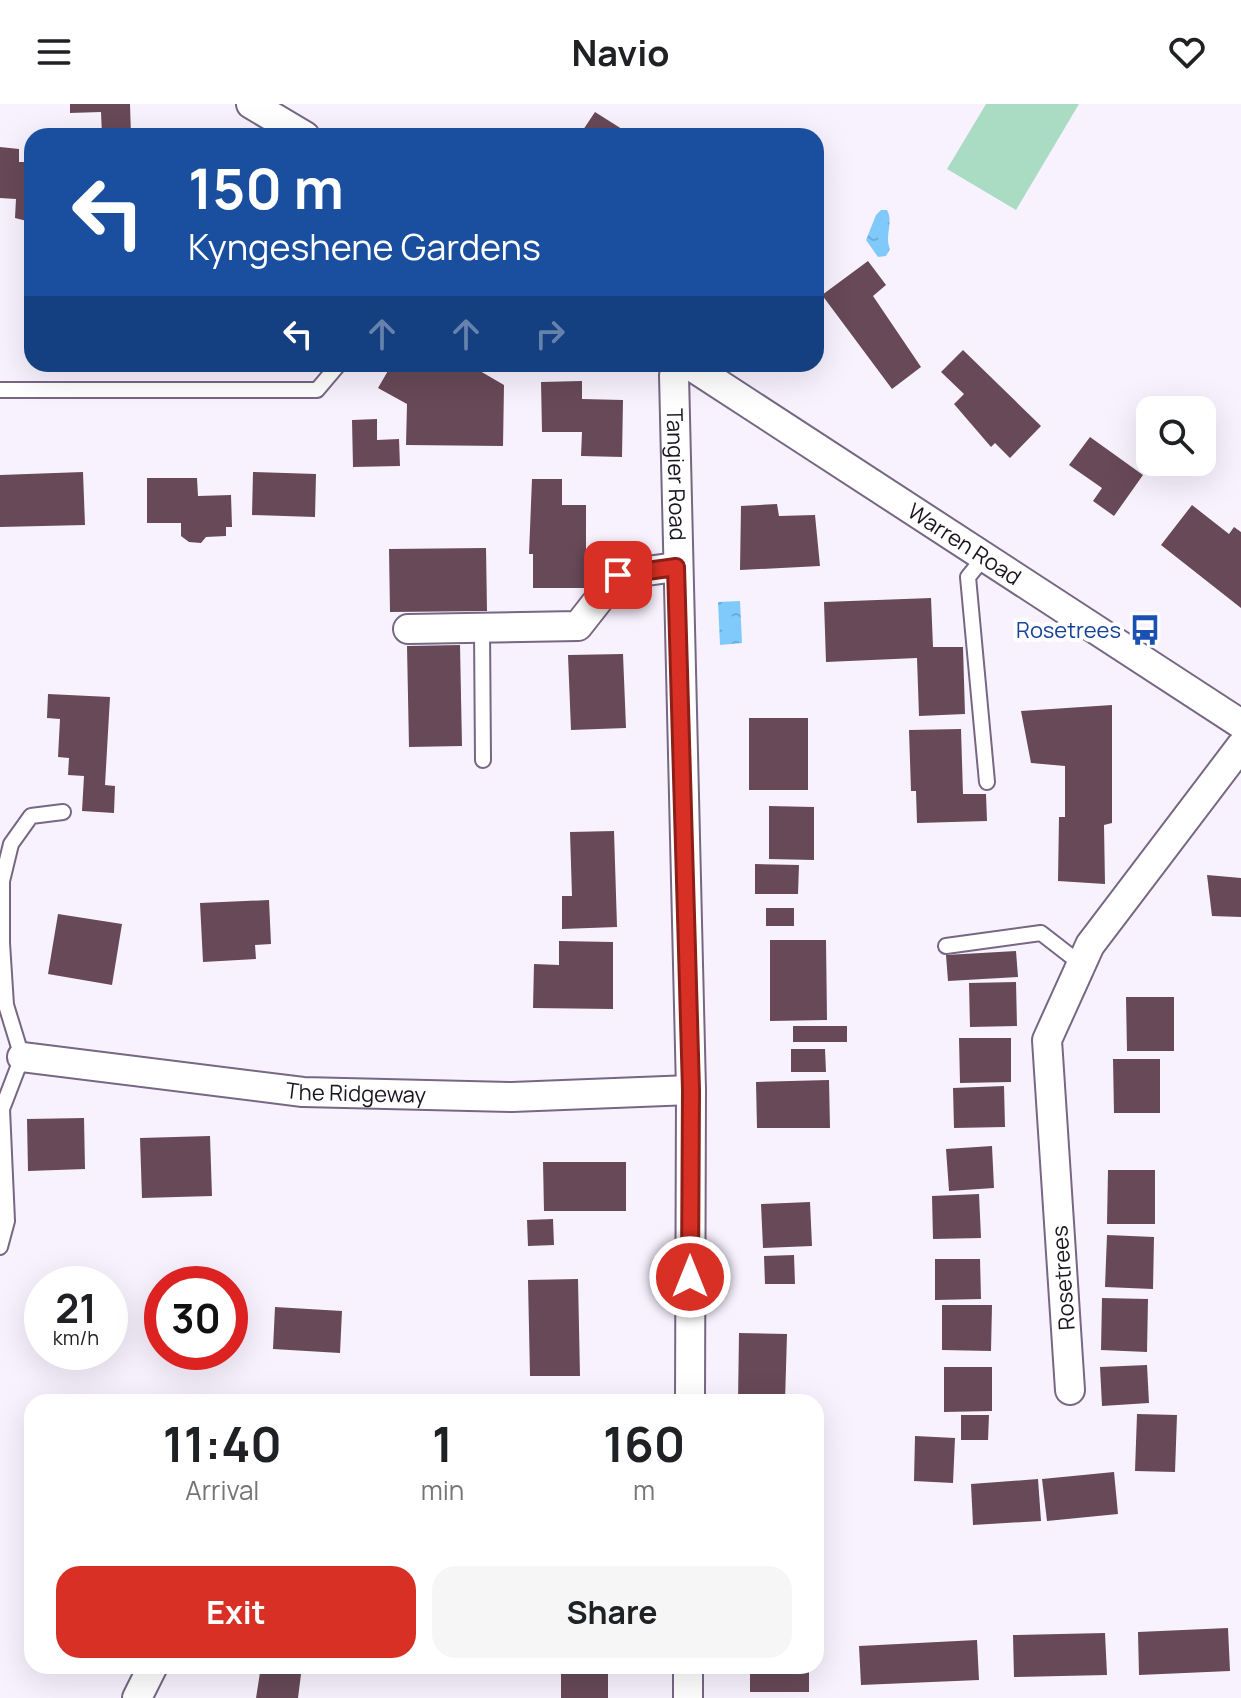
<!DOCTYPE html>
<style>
:root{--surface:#fff;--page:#f6f6f6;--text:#202124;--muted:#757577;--accent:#d93025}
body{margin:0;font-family:Manrope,sans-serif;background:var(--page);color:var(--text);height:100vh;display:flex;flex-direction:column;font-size:30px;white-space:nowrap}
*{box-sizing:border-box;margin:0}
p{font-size:26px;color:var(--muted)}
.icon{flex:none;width:44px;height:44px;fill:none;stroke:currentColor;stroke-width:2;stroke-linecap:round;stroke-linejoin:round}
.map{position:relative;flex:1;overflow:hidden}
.sheet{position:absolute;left:24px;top:1290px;width:800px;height:280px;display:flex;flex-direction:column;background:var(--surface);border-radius:24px;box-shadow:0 8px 32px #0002}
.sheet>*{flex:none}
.top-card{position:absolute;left:24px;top:24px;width:800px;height:244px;border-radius:24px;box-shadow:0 8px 32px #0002;background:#1a4fa0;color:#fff;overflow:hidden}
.controls{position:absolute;left:1136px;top:292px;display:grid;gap:16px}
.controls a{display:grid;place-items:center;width:80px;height:80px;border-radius:16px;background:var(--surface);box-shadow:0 8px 32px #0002;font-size:40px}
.speed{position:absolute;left:24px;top:1162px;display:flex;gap:16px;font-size:40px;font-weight:700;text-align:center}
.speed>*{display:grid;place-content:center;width:104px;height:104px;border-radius:50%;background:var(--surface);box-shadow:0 8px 32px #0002;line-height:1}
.speed small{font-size:20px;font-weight:400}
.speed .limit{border:12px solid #d22;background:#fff;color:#111}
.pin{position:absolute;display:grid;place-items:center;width:68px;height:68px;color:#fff;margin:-34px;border-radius:16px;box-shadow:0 4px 12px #0006}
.me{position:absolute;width:88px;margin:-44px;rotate:0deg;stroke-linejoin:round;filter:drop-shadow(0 0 6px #0008)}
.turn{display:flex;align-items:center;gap:28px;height:168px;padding:0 32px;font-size:36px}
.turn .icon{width:104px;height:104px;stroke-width:2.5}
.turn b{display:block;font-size:56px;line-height:68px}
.lanes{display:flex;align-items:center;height:76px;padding:0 32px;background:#0003;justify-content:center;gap:40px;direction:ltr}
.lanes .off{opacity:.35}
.eta{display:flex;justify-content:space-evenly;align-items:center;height:136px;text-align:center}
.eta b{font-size:48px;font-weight:700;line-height:56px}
.action{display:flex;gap:16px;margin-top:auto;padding:16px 32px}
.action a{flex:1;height:92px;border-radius:24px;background:var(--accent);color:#fff;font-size:32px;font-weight:700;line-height:92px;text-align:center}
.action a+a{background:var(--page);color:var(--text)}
header{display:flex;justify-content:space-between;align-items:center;height:104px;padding:0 32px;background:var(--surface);font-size:36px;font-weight:700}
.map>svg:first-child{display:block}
</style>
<header><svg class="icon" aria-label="menu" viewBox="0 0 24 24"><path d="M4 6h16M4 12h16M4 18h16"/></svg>Navio<svg class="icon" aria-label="heart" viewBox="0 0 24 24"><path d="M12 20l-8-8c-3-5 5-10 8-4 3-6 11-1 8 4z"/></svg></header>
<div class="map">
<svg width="1241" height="1594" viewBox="0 0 1241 1594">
<defs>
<pattern id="water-ripples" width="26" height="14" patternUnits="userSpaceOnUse" patternTransform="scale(2)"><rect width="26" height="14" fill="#7fcafb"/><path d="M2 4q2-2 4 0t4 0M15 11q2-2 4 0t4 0" fill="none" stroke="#6dadd7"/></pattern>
</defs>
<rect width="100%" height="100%" fill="#f8f2ff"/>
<polygon fill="#aadcc4" points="986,0 1079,0 1016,106 947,65"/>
<g fill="url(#water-ripples)">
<path d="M881,106H887C894,119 884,131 890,145L886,152L878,153L866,136L876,111Z"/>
<polygon points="740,497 742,539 720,541 718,498"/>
</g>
<g fill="#684957">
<polygon points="70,0 130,0 131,32 102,32 101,8 70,9"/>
<polygon points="595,8 633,32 579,32"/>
<polygon points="0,43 19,45 19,58 32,58 32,112 27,117 15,114 16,95 0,94"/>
<polygon points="868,157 886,181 873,192 921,263 892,285 822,191"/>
<polygon points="963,246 1041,322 1010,354 995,339 991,343 954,300 964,290 941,268"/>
<polygon points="392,260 459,260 466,264 468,260 504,281 503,342 406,341 407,300 378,284"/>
<polygon points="582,277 582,295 623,296 622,353 581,352 582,328 542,328 541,278"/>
<polygon points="377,315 377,336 399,335 400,362 353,363 352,316"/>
<polygon points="1090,333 1143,371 1114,412 1093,397 1102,384 1069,361"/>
<polygon points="83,368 85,421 0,423 0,371"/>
<polygon points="253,368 316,370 315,413 252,411"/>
<polygon points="147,374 197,374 198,392 231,391 232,423 226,423 226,432 206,433 201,439 189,438 181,432 181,419 147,419"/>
<polygon points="532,375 562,375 562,401 586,401 586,484 533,484 533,450 529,450"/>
<polygon points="777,400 779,412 815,411 820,462 740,466 741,402"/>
<polygon points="1192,401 1229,430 1234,423 1241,428 1241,504 1161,441"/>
<polygon points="486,444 487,507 390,508 389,445"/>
<polygon points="931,494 933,543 963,543 965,610 919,612 917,554 826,558 824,498"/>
<polygon points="460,541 462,642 409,643 407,542"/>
<polygon points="623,550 626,624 571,626 568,551"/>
<polygon points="48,590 110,593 105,681 115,682 114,709 82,707 84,672 68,671 69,654 58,653 60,615 47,614"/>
<polygon points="1112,601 1112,719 1104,721 1105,780 1058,777 1059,713 1065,713 1065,662 1031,659 1021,607"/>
<rect x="749" y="614" width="59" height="72"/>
<polygon points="961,625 963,690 986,690 987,717 917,719 916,687 911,687 909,626"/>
<polygon points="769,702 814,703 814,756 769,755"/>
<polygon points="614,727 617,823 562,825 562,792 572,792 570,728"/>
<polygon points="755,760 799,761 798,790 755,790"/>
<polygon points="1207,771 1241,774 1241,813 1212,812"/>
<polygon points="269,796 271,840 255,841 256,855 203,858 200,799"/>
<rect x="766" y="804" width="28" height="18"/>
<polygon points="58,810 122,820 112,881 48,870"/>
<polygon points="770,836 826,836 827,916 770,917"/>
<polygon points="559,837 613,838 613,905 533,904 534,860 559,861"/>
<polygon points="1016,847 1018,873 948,877 946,851"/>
<polygon points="1016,878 1017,922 970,923 969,879"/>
<polygon points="1126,893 1174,893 1174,947 1127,947"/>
<rect x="793" y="922" width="54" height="16"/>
<polygon points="959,934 1011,934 1011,978 960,979"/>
<polygon points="791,945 825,945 826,968 791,968"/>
<polygon points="1113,955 1160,955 1160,1009 1114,1009"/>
<polygon points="829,976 830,1024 757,1024 756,978"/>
<polygon points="1004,982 1005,1023 954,1024 953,984"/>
<polygon points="84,1014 85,1065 28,1067 27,1015"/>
<polygon points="210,1032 212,1092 142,1094 140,1034"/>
<polygon points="992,1042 994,1084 949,1087 946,1045"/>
<polygon points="543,1058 626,1058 626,1107 544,1107"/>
<polygon points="1108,1066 1155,1066 1155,1120 1107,1120"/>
<polygon points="979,1090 981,1134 933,1135 932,1092"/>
<polygon points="810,1098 812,1142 763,1144 761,1100"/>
<polygon points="553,1115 554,1141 528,1142 527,1116"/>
<polygon points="1107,1131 1154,1133 1153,1185 1105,1183"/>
<polygon points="794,1151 795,1180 765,1180 764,1152"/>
<polygon points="935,1155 980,1155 981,1195 935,1196"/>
<polygon points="578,1175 580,1272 530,1272 528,1176"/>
<polygon points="1102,1194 1148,1195 1147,1248 1101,1246"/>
<polygon points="942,1201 992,1201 991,1247 942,1246"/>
<polygon points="275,1203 342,1207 340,1249 273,1245"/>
<polygon points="739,1229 787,1230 785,1298 738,1298"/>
<polygon points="1147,1261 1149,1299 1102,1302 1100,1263"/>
<polygon points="944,1263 992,1263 992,1307 944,1308"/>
<polygon points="1137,1310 1177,1311 1175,1368 1135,1367"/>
<polygon points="961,1311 989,1311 988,1336 961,1336"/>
<polygon points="915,1332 955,1334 953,1379 914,1377"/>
<polygon points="1114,1368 1118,1410 1047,1417 1042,1375"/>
<polygon points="1038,1375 1041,1417 973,1421 971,1380"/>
<polygon points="1228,1524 1230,1567 1139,1571 1138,1528"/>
<polygon points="1105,1529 1107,1571 1014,1573 1013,1531"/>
<polygon points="977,1536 979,1576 861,1581 859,1542"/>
<polygon points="261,1562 302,1562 298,1594 256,1594"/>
<rect x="561" y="1562" width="47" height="32"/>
<rect x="750" y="1562" width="59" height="26"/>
</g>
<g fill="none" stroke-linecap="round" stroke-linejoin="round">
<defs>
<g id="lane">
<polyline points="0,286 317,286 339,260"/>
<polyline points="985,452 968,473 987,678"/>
<polyline points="482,525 483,656"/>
<polyline points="946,842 1041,829 1081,860"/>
<polyline points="0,1143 7,1117 2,1005 22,953 6,901 2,839 2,777 11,740 31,712 63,708"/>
</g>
<g id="street">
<polyline points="251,0 305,32"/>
<path id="s1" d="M680,260L674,271L691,986L690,1298"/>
<path id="s2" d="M688,260L1241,620"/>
<polyline points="408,525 578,522 618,471 676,463"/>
<path id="s3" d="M22,953L303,988L512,993L691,986"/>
<polyline points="1070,1286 1047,936 1090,841 1241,642"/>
<polyline points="137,1594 153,1562"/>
<polyline points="688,1594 688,1562"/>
</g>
</defs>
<use href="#lane" stroke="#766783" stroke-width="18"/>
<use href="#street" stroke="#766783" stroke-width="32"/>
<use href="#lane" stroke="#fff" stroke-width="14"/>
<use href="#street" stroke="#fff" stroke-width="28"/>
</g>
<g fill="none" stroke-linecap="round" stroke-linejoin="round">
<defs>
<polyline id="route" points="618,471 676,463 691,986 690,1173"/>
</defs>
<use href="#route" stroke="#8d1f18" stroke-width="20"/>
<use href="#route" stroke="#d93025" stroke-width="14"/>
</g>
<defs>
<symbol id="bus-bare" viewBox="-9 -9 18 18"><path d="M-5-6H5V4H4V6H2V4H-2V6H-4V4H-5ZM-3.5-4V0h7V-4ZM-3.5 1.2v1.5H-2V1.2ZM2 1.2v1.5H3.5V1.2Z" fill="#1a4fb4" stroke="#fff" stroke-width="2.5" paint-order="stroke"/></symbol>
</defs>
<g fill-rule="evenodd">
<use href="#bus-bare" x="1123" y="504" width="44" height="44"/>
</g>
<g text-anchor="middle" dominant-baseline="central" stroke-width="8" stroke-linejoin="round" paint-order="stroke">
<g font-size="22" fill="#1b1520" stroke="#fff">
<text stroke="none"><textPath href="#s1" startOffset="112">Tangier Road</textPath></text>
<text stroke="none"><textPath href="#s2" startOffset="330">Warren Road</textPath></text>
<text stroke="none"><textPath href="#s3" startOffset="336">The Ridgeway</textPath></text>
<text transform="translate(1063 1174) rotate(-94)">Rosetrees</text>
</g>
<g font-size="22" fill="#164399" stroke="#fff" text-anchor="end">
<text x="1121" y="526">Rosetrees</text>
</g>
</g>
</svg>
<div class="controls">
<a><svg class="icon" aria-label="search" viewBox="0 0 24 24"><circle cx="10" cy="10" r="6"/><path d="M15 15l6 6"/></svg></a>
</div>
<div class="speed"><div>21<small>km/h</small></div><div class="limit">30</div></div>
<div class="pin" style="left:618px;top:471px;background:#d93025"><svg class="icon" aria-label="arrive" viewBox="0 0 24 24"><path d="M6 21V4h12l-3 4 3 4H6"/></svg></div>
<svg class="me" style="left:690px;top:1173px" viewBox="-20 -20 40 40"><circle r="17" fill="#d93025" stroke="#fff" stroke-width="3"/><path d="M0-11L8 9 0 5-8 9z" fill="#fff"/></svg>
<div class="top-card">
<div class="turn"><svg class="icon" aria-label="left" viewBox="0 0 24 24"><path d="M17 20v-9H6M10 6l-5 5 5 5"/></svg><div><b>150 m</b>Kyngeshene Gardens</div></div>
<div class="lanes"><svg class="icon" aria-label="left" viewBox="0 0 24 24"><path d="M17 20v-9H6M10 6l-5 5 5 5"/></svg><svg class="icon off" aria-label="ahead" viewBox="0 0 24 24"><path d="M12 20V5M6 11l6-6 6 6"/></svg><svg class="icon off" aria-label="ahead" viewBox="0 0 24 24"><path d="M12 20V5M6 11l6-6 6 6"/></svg><svg class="icon off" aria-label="right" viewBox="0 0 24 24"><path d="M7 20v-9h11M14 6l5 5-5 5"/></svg></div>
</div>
<section class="sheet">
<div class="eta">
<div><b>11:40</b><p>Arrival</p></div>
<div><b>1</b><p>min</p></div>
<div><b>160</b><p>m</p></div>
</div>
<div class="action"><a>Exit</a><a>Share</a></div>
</section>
</div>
